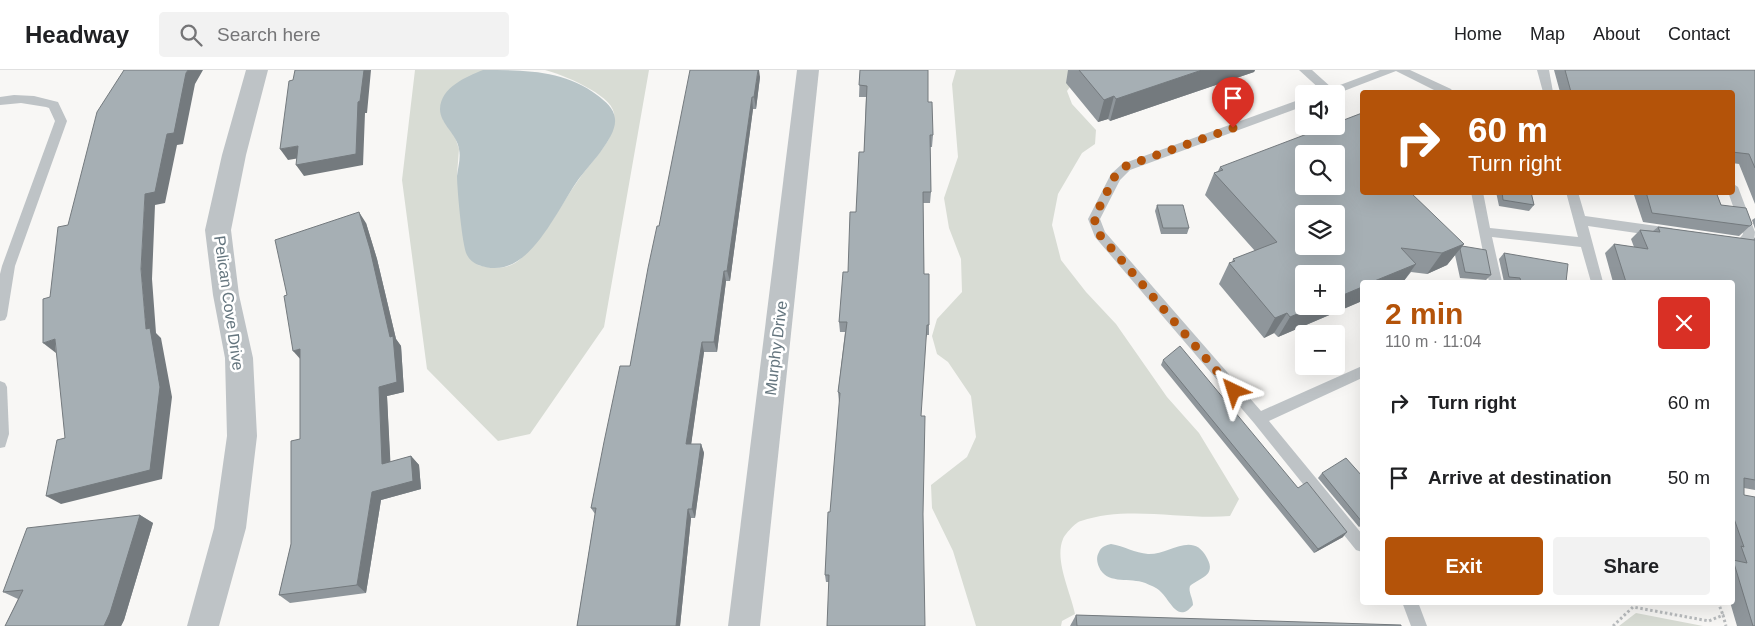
<!DOCTYPE html>
<meta charset="utf-8">
<style>
:root{--surface:#fff;--page:#f2f2f2;--text:#202124;--muted:#757577;--line:#e0e0e0;--accent:#b45309}
body{margin:0;font-family:Helvetica,sans-serif;background:var(--page);color:var(--text);height:100vh;display:flex;flex-direction:column;font-size:19px;white-space:nowrap}
*{box-sizing:border-box;margin:0}
p{font-size:16px;color:var(--muted)}
.icon{flex:none;width:28px;height:28px;fill:none;stroke:currentColor;stroke-width:2;stroke-linecap:round;stroke-linejoin:round}
.map{position:relative;flex:1;overflow:hidden}
.panel{position:absolute;left:1360px;top:210px;width:375px;height:325px;display:flex;flex-direction:column;background:var(--surface);border-radius:5px;box-shadow:0 5px 20px #0002}
.panel>*{flex:none}
.hud{position:absolute;left:1360px;top:20px;width:375px;height:105px;border-radius:5px;box-shadow:0 5px 20px #0002;background:#b45309;color:#fff;overflow:hidden}
.controls{position:absolute;left:1295px;top:15px;display:grid;gap:10px}
.controls a{display:grid;place-items:center;width:50px;height:50px;border-radius:5px;background:var(--surface);box-shadow:0 5px 20px #0002;font-size:25px}
.pin{position:absolute;display:grid;place-items:center;width:42px;height:42px;color:#fff;margin:-51px -21px;border-radius:50% 50% 50% 0;rotate:-45deg;box-shadow:0 0 5px #0007}
.pin .icon{rotate:45deg}
.me{position:absolute;width:55px;margin:-28px;rotate:319deg;stroke-linejoin:round;filter:drop-shadow(0 0 4px #0008)}
.turn{display:flex;align-items:center;gap:18px;height:105px;padding:0 25px;font-size:22px}
.turn .icon{width:65px;height:65px;stroke-width:2.5}
.turn b{display:block;font-size:35px;line-height:42px}
.round{display:grid;place-items:center;flex:none;width:52px;height:52px;border-radius:5px;background:var(--page)}
.head{display:flex;align-items:center;justify-content:space-between;height:85px;padding:0 25px}
h1{font-size:30px;font-weight:800;line-height:38px;color:var(--accent)}
.primary-button{display:flex;gap:10px;margin-top:auto;padding:10px 25px}
.primary-button a{flex:1;height:58px;border-radius:5px;background:var(--accent);color:#fff;font-size:20px;font-weight:800;line-height:58px;text-align:center}
.primary-button a+a{background:var(--page);color:var(--text)}
ul{padding:0;list-style:none}
li{display:flex;align-items:center;gap:15px;height:75px;padding:0 25px}
li div{flex:1}
li b{display:block;font-size:19px}
li em{font-style:normal}
header{display:flex;align-items:center;gap:30px;box-sizing:border-box;height:70px;padding:0 25px;background:var(--surface);border-bottom:1px solid var(--line)}
header strong{font-size:24px}
nav{display:flex;gap:28px;margin-inline-start:auto;font-size:18px}
.search{width:350px;height:45px;background:var(--page);display:flex;align-items:center;gap:12px;box-sizing:border-box;padding:0 18px;border-radius:5px;color:var(--muted);font-size:19px}
.map>svg:first-child{display:block}
</style>
<header>
<strong>Headway</strong>
<div class="search"><svg class="icon" aria-label="search" viewBox="0 0 24 24"><circle cx="10" cy="10" r="6"/><path d="M15 15l6 6"/></svg>Search here</div>
<nav><a>Home</a><a>Map</a><a>About</a><a>Contact</a></nav>
</header>
<div class="map">
<svg width="1755" height="556" viewBox="0 0 1755 556">
<rect width="100%" height="100%" fill="#f8f7f5"/>
<g fill="#d8dcd4">
<path d="M415,0H485L443,50L455,67L459,79L457,105L478,195C490,198 504,200 515,193C519,191 523,186 526,183C548,162 560,136 577,112C587,97 600,84 609,69C611,64 615,49 614,43C611,24 561,4 545,0H649L604,257L530,364L498,371L427,299L402,110Z"/>
<path d="M956,0H1087L1079,5L1067,21L1072,34L1096,60L1095,74L1082,83L1058,124L1052,155L1061,190L1086,222L1116,254L1167,327L1199,363L1239,429L1230,446C1183,450 1127,435 1081,451C1076,452 1065,464 1063,469C1054,490 1071,523 1075,544L1062,551L1061,556H976L953,481L932,438L931,415L967,387L976,367L971,326L948,292L937,284L932,266L937,249L962,222L961,189L949,158L944,128L958,87L952,14Z"/>
<polygon points="1636,543 1703,556 1619,556"/>
</g>
<g fill="#b7c4c7">
<path d="M483,0C524,0 565,0 597,25C606,32 614,38 615,49C617,67 589,95 578,110C561,134 536,190 504,197C492,200 473,197 467,185C462,176 457,117 457,106C458,97 461,88 459,79C457,64 440,54 440,39C441,17 466,7 483,0Z"/>
<path d="M1111,474C1124,476 1135,483 1148,484C1169,485 1193,460 1207,488C1217,506 1199,508 1190,516C1188,522 1193,528 1193,535C1176,556 1170,526 1156,518C1152,516 1146,513 1142,512C1127,508 1106,514 1099,497C1097,492 1096,487 1099,482C1101,477 1106,475 1111,474Z"/>
</g>
<g fill="none" stroke-linecap="round" stroke-linejoin="round">
<g stroke="#b9bcbe" stroke-width="3" stroke-dasharray="2.5 2.5" stroke-linecap="butt">
<polyline points="1718,532 1723,545"/>
<polyline points="1613,556 1633,537 1709,551 1723,545 1726,556"/>
</g>
<g fill="#bec3c6" fill-rule="evenodd">
<polygon points="1299,0 1312,0 1332,18 1380,0 1410,0 1451,19 1453,22 1438,22 1396,1 1336,24 1321,24 1322,21"/>
<polygon points="1537,0 1549,0 1553,22 1543,22"/>
<polygon points="14,25 34,26 58,32 67,51 15,196 7,246 5,250 0,251 0,204 2,196 55,51 49,38 46,37 21,33 0,35 0,27"/>
<polygon points="1304,28 1304,36 1130,100 1120,110 1100,149 1105,162 1261,341 1362,296 1362,308 1269,351 1362,464 1362,482 1356,480 1254,353 1095,167 1088,149 1111,104 1122,94"/>
<path d="M1732,113L1738,117L1755,162C1755,179 1739,179 1726,174L1724,171L1726,168H1740L1743,164L1728,122H1732Z"/>
<polygon points="1471,122 1483,122 1490,158 1578,167 1566,122 1578,122 1585,146 1671,158 1675,160 1677,163 1675,166 1671,168 1588,156 1603,212 1591,212 1581,177 1492,167 1502,212 1489,212"/>
<polygon points="0,311 5,313 7,317 9,364 5,377 0,378"/>
<polygon points="1402,532 1418,532 1427,556 1411,556"/>
</g>
<g fill="#bec3c6" fill-rule="evenodd">
<polygon points="246,0 268,0 246,85 231,160 239,225 253,288 257,366 246,458 219,556 187,556 214,458 227,366 225,288 213,225 205,160 222,85"/>
<polygon points="797,0 819,0 760,556 728,556"/>
</g>
</g>
<g fill="#8f969b">
<polygon points="860,0 928,32 933,65 932,77 930,77 931,122 930,133 923,133 924,204 929,255 929,265 927,265 829,512 826,512 825,505 840,332 839,332 838,322 845,262 840,262 839,252 848,202 864,82 866,27 859,27"/>
<polygon points="1068,0 1255,0 1254,2 1110,51 1108,49 1098,52 1066,13"/>
<polygon points="1554,0 1755,0 1755,134 1739,94 1732,93 1732,22 1560,22"/>
<polygon points="760,7 756,39 753,39 730,211 726,211 717,282 704,282 691,374 701,374 704,383 695,448 691,448 680,556 577,556 595,444 591,438 630,296 659,156"/>
<polygon points="1220,97 1362,122 1464,174 1462,176 1491,205 1486,210 1460,208 1455,185 1447,195 1427,204 1411,202 1403,212 1362,212 1362,231 1278,267 1274,263 1264,268 1219,214 1229,193 1232,192 1233,189 1255,181 1205,125 1214,103 1218,101"/>
<polygon points="1496,122 1531,122 1534,135 1529,141 1499,136"/>
<polygon points="1633,122 1716,122 1721,135 1750,156 1739,166 1643,152"/>
<polygon points="1157,135 1189,158 1187,164 1161,164 1155,141"/>
<polygon points="1755,148 1755,159 1752,150"/>
<polygon points="366,153 377,189 396,269 401,276 404,322 387,326 390,392 411,386 419,395 421,419 381,430 366,523 290,533 279,525 291,474 300,369 300,288 287,225"/>
<polygon points="1658,157 1753,170 1755,167 1755,420 1744,418 1744,425 1755,556 1737,556 1730,532 1732,532 1732,212 1613,212 1605,183 1614,174 1634,177 1631,169 1640,160 1653,161"/>
<polygon points="1504,183 1566,212 1504,212 1499,189"/>
<polygon points="1163,290 1298,418 1343,467 1314,483 1161,295"/>
<polygon points="1322,403 1362,406 1362,455 1359,457 1318,408"/>
<polygon points="140,445 153,453 124,550 121,556 5,556 18,529 3,522"/>
<polygon points="1076,545 1401,556 1070,556"/>
</g>
<g fill="#747a7e">
<polygon points="188,0 203,0 195,14 183,74 177,75 165,133 155,135 152,209 156,263 161,268 172,327 162,409 61,434 46,426 146,259 141,199 145,124 167,64 186,3"/>
<polygon points="364,0 371,0 367,43 365,43 363,95 304,106 296,95"/>
<polygon points="758,0 759,0 760,7 756,39 754,27"/>
<polygon points="1202,0 1255,0 1254,2 1110,51 1116,29"/>
<polygon points="1114,26 1108,49 1098,52 1104,30"/>
<polygon points="752,27 753,39 730,211 727,201"/>
<polygon points="298,76 306,87 288,90 280,79"/>
<polygon points="359,142 366,153 377,189 396,269 401,276 404,322 387,326 391,403 382,394 379,317 390,267"/>
<polygon points="1464,174 1447,195 1427,204 1442,183"/>
<polygon points="1416,194 1403,212 1372,212"/>
<polygon points="724,201 726,211 717,282 714,272"/>
<polygon points="1362,217 1362,231 1278,267 1290,247 1316,236 1336,236 1336,228"/>
<polygon points="1287,243 1274,263 1264,268 1275,248"/>
<polygon points="55,269 56,283 43,273"/>
<polygon points="702,272 704,282 690,383 686,374"/>
<polygon points="300,279 302,291 293,281"/>
<polygon points="701,374 704,383 695,448 692,439"/>
<polygon points="411,386 419,395 421,419 381,430 366,523 357,515 372,422"/>
<polygon points="688,439 691,448 680,556 676,556"/>
<polygon points="140,445 153,453 124,550 121,556 104,556"/>
<polygon points="1347,462 1343,467 1314,483 1318,479"/>
</g>
<g fill="#a6afb4" stroke="#747a7e" fill-rule="evenodd">
<polygon points="124,0 188,0 186,3 174,63 167,64 155,122 145,124 141,199 146,259 150,258 160,317 150,400 46,426 57,370 65,368 55,269 43,273 43,229 50,227 58,157 68,155 97,42"/>
<polygon points="295,0 364,0 360,31 358,32 356,84 296,95 298,76 280,79 289,11 293,10"/>
<polygon points="690,0 758,0 754,27 752,27 727,201 724,201 714,272 702,272 686,374 701,374 692,439 688,439 676,556 577,556 596,438 591,438 604,372 620,296 630,296 648,198 657,156 659,156"/>
<polygon points="860,0 928,0 928,32 932,32 933,65 930,65 931,122 923,122 924,204 929,204 929,255 927,255 921,346 925,346 923,444 925,556 827,556 829,505 825,505 828,442 830,442 840,323 838,322 847,252 839,252 843,202 848,202 850,142 856,142 859,82 864,82 867,16 859,15"/>
<polygon points="1079,0 1202,0 1116,29 1114,26 1104,30"/>
<polygon points="1565,0 1755,0 1755,98 1749,84 1732,82 1732,22 1571,22"/>
<path d="M1362,43V122H1410L1464,174L1442,183L1401,178L1416,194L1372,212H1362V217L1336,228V204H1304V236H1316L1290,247L1287,243L1275,248L1229,193L1235,191L1233,189L1277,172L1214,103L1223,100L1220,97L1328,56H1336V53ZM1304,84H1336V116H1304ZM1304,144H1336V176H1304Z"/>
<polygon points="1502,122 1531,122 1534,135 1503,130"/>
<polygon points="1646,122 1716,122 1721,135 1746,138 1752,154 1750,156 1652,143"/>
<polygon points="1157,135 1183,135 1189,158 1163,158"/>
<polygon points="359,142 370,179 390,267 393,266 397,312 379,317 382,394 411,386 413,411 372,422 357,515 279,525 291,474 291,371 300,369 300,279 293,281 284,226 287,225 275,170"/>
<polygon points="1658,157 1754,170 1755,170 1755,410 1744,408 1744,425 1755,427 1755,556 1753,556 1733,490 1747,493 1741,476 1744,477 1732,443 1732,212 1626,212 1614,174 1648,179 1640,160 1660,162"/>
<polygon points="1462,176 1486,180 1491,205 1465,202 1460,179"/>
<polygon points="1504,183 1568,194 1566,212 1521,212 1520,208 1509,207"/>
<polygon points="1180,276 1298,418 1307,412 1347,462 1318,479 1163,290"/>
<polygon points="1346,388 1362,406 1362,452 1322,403"/>
<polygon points="140,445 110,543 104,556 5,556 23,520 3,522 27,458"/>
<polygon points="1076,545 1401,555 1401,556 1077,556"/>
</g>
<g fill="none" stroke-linecap="round" stroke-linejoin="round">
<polyline stroke="#b45309" stroke-width="9" stroke-dasharray="0 16.2" points="1233,58 1126,96 1115,106 1094,148 1099,164 1234,321"/>
</g>
<g text-anchor="middle" dominant-baseline="central" stroke-width="5" stroke-linejoin="round" paint-order="stroke">
<g font-size="16" fill="#64757e" stroke="#fff">
<text transform="translate(229 233) rotate(82)">Pelican Cove Drive</text>
<text transform="translate(776 278) rotate(-83)">Murphy Drive</text>
</g>
</g>
</svg>
<div class="controls">
<a><svg class="icon" aria-label="sound" viewBox="0 0 24 24"><path d="M4 9h4l5-4v14l-5-4H4zM17 9q2 3 0 6"/></svg></a>
<a><svg class="icon" aria-label="search" viewBox="0 0 24 24"><circle cx="10" cy="10" r="6"/><path d="M15 15l6 6"/></svg></a>
<a><svg class="icon" aria-label="layers" viewBox="0 0 24 24"><path d="M12 4l9 5-9 5-9-5zM3 14l9 5 9-5"/></svg></a>
<a>+</a>
<a>−</a>
</div>
<div class="pin" style="left:1233px;top:58px;background:#d93025"><svg class="icon" aria-label="arrive" viewBox="0 0 24 24"><path d="M6 21V4h12l-3 4 3 4H6"/></svg></div>
<svg class="me" style="left:1234px;top:321px" viewBox="-20 -20 40 40"><path d="M0-17L14 15 0 8-14 15z" fill="#b45309" stroke="#fff" stroke-width="4"/></svg>
<div class="hud">
<div class="turn"><svg class="icon" aria-label="right" viewBox="0 0 24 24"><path d="M7 20v-9h11M14 6l5 5-5 5"/></svg><div><b>60 m</b>Turn right</div></div>
</div>
<section class="panel">
<div class="head"><div><h1>2 min</h1><p>110 m · 11:04</p></div><a class="round" style="background:#d93025;color:#fff"><svg class="icon" aria-label="close" viewBox="0 0 24 24"><path d="M6 6l12 12M18 6L6 18"/></svg></a></div>
<ul>
<li><svg class="icon" aria-label="right" viewBox="0 0 24 24"><path d="M7 20v-9h11M14 6l5 5-5 5"/></svg><div><b>Turn right</b></div><em>60 m</em></li>
<li><svg class="icon" aria-label="arrive" viewBox="0 0 24 24"><path d="M6 21V4h12l-3 4 3 4H6"/></svg><div><b>Arrive at destination</b></div><em>50 m</em></li>
</ul>
<div class="primary-button"><a>Exit</a><a>Share</a></div>
</section>
</div>
